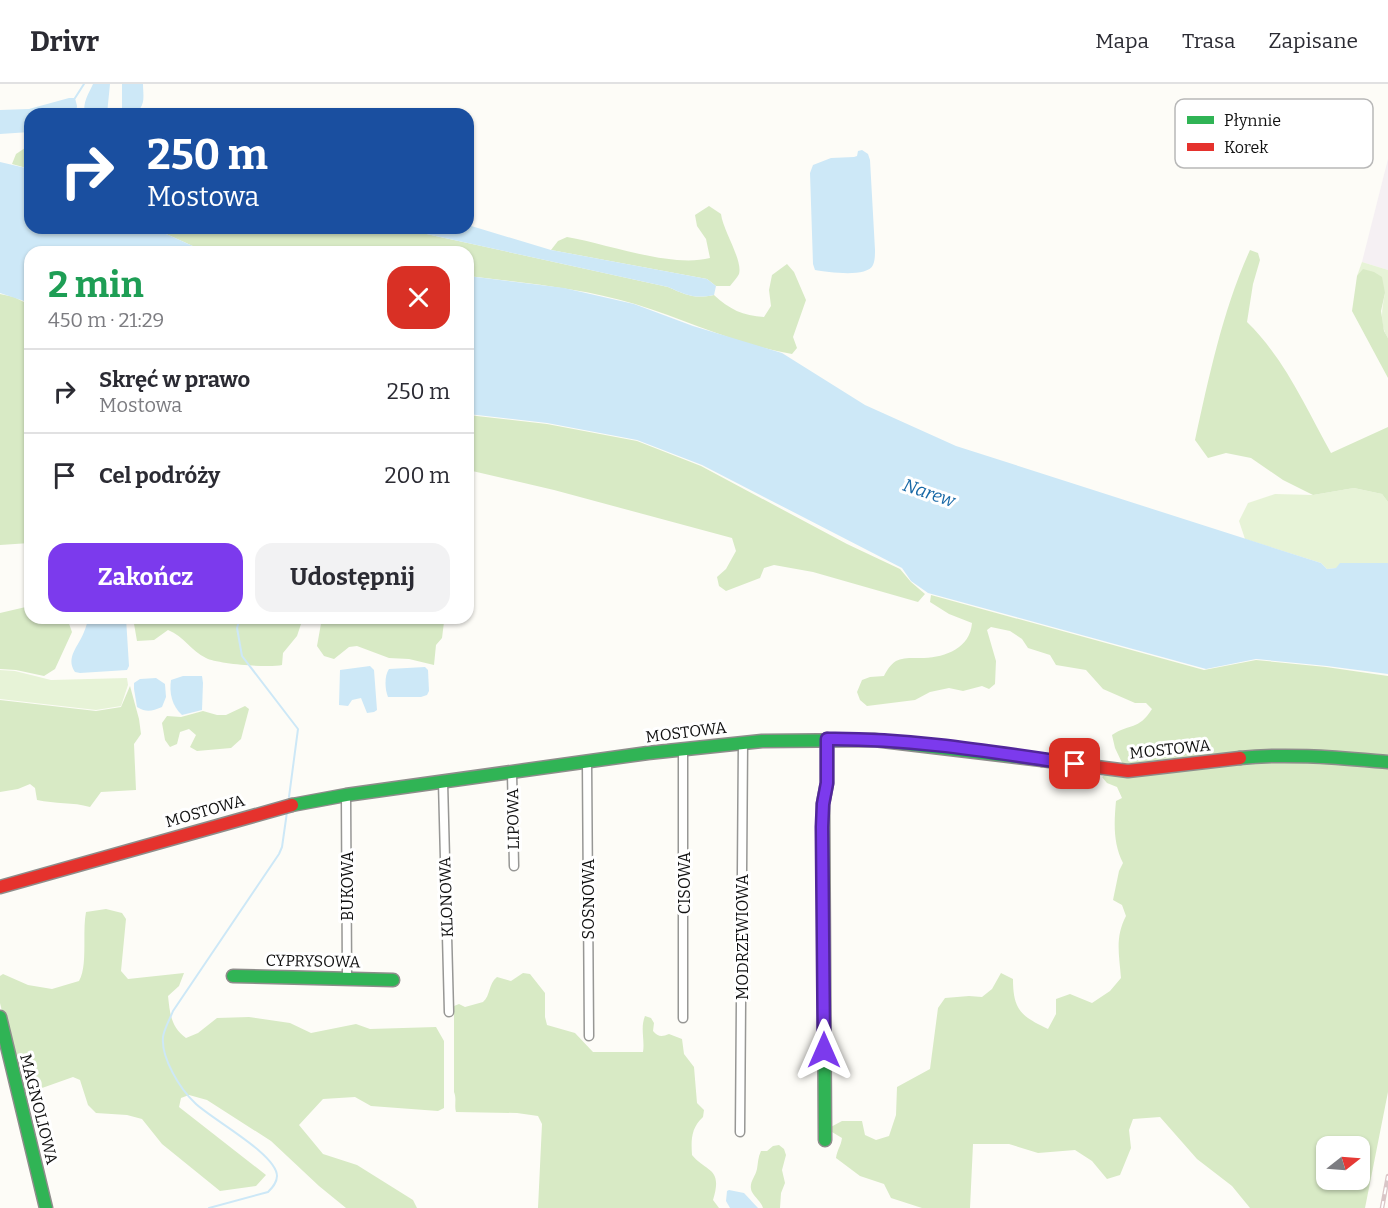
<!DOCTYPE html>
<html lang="pl">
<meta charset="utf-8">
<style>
:root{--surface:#fff;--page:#f2f2f3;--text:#2b2b33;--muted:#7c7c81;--line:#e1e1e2;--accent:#7c3aed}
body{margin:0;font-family:Bitter,serif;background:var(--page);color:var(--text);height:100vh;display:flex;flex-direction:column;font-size:22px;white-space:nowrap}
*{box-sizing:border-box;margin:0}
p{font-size:20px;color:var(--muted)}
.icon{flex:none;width:33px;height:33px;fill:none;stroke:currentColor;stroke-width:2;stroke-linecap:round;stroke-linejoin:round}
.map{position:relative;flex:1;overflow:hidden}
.sheet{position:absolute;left:24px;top:162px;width:450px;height:378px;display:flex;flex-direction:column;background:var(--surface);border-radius:18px;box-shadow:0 2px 4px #0004}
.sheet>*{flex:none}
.hud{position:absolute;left:24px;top:24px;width:450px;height:126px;border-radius:18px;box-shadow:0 2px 4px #0004;background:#1a4fa0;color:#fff;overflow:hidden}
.needle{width:39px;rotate:73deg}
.controls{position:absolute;left:1316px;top:1052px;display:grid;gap:12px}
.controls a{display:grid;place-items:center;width:54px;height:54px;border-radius:12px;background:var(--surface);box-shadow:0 2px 4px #0004;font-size:30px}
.pin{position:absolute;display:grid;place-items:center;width:51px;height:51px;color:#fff;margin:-26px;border-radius:12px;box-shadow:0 3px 9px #0006}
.me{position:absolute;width:66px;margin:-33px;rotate:0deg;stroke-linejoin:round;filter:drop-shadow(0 0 4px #0008)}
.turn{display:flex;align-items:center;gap:21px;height:126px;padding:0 24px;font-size:27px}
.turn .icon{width:78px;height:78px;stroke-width:2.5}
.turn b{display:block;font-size:42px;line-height:51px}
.round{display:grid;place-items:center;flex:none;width:63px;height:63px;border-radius:18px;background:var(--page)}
.summary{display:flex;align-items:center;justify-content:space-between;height:102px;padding:0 24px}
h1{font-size:36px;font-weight:700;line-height:45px;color:#1e9e55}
.action{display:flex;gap:12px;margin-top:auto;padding:12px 24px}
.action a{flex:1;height:69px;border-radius:18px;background:var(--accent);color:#fff;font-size:24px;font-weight:700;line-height:69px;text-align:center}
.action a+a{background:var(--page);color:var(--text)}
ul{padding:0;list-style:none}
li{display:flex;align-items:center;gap:18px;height:84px;padding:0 24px;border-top:2px solid var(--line)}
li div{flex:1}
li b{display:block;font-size:22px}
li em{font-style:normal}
header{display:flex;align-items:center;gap:36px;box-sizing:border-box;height:84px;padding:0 30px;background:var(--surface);border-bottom:2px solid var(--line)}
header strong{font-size:28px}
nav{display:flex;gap:33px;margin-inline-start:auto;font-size:21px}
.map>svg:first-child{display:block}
</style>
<header>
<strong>Drivr</strong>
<nav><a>Mapa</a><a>Trasa</a><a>Zapisane</a></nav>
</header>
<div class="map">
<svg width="1388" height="1124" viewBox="0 0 1388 1124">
<rect width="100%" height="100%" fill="#fdfcf7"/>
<polygon fill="#f5f0f3" points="1388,75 1388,186 1362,178"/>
<g fill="#e7f3d7">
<path d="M1362,178L1388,186V254C1379,240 1382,224 1385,209L1357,192Z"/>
<polygon points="1354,404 1382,410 1388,418 1388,479 1327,485 1321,479 1245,455 1239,437 1248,419 1275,410 1313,411"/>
<polygon points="0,586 15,587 51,596 127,594 128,601 121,622 96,626 0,615"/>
</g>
<g fill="#d8eac5" fill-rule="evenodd">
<polygon points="28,62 30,63 30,85 12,80 16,70"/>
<path d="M709,122L721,130C723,147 743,176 739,190C737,194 733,198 730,202H716L707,195L551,166L558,157L567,153C608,160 671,184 710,174L706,155L697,142L695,131Z"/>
<path d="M153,144H274L292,147L296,144H399L668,203C686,211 694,215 714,211C729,225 743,232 764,233L771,222L769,206L772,191L787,180L794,188L806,216L793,253L797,264L792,270C737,261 687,236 635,220C581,204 524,199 468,192V168H206Z"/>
<path d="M1250,166L1258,169L1260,176L1253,200L1247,238C1285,275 1306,324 1331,369L1388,343V418L1382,410L1354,404L1313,411L1283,396L1251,374L1226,369L1208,374L1195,356C1209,293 1223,225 1250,166Z"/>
<polygon points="1363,185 1374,188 1382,193 1385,209 1381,227 1384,247 1388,254 1388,294 1352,227 1357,192"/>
<polygon points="0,210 14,213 30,221 30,459 0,461"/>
<polygon points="468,331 547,340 637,357 701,382 847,460 900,485 911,498 925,510 918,518 813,488 774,481 764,484 760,494 726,507 719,502 717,493 726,485 736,467 732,454 554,406 468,386"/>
<path d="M931,511L1204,586L1256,576L1326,583L1388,592V1008L1365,1124H1250L1232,1102L1197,1075L1160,1033L1133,1035L1129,1046L1131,1064L1120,1091L1107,1095L1092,1077L1075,1066L1038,1069L1009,1060H973L970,1124H922L891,1114L884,1100L860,1092L836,1074C837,1066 841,1062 842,1054L827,1045L842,1037H862L865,1051L876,1056L889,1052L896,1031L897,1003L930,985L938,924L945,914L969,912L982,913L992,905L1001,889L1013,895C1013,926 1021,932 1048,945L1056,930V915L1070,910L1092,919L1110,907L1121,894C1119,870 1115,853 1126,832L1122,821L1113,816L1119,787L1123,779C1113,759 1114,739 1116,717L1122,714L1117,703L1107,699L1102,693L1107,689L1124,683L1115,664L1112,651C1130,639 1138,647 1152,625L1146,619H1135L1103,605L1086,586L1056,581L1050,571L1028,564L1022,555L1010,547L991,543L987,546L996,577L995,600L989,605L982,602L963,607L949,604L930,608L915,616L867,622L860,616L857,608L862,596L870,593L884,592C887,586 890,581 896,577C903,573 915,574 924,574C946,573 970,564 972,539L949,530L930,518ZM1326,1062H1359V1095H1326Z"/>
<polygon points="30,522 30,534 67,534 72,548 55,585 44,592 16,586 0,585 0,529"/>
<path d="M133,534H303L297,552L283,569L282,581C269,584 217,580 206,574C191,567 184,552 168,546L154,556L137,557Z"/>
<polygon points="322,534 377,534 381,539 388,535 415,534 417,540 422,539 425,534 440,534 444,538 442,554 436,561 434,581 409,575 389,574 357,562 349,563 334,575 324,572 317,562"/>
<path d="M130,602L139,635L141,650L134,660L136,706L101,708L90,723C73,718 55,720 37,716L35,704L30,700L18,705L0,708V616L96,627L121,623Z"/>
<polygon points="245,622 249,625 241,655 231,664 197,667 190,663 196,651 189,645 180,648 177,660 170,663 165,656 162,639 167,632 181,633 203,627 217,631 226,631"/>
<path d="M106,825L122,829L126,835L121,887L128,895L184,889L179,902L168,912C170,930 171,943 186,954L198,949L217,934L249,933L290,939L311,949L356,940L370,945L436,943L444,957V1024L438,1027L371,1022L355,1013L323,1015L299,1041L323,1070L357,1081L413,1116L417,1124H346L319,1102L271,1057L207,1016L189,1011L181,1014L179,1023L266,1091L256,1102L220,1107L162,1060L142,1035L127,1031L96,1029L88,1021L80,996L73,993L28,1009L21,1005L0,919V892L3,890L28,901L52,905L79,897C88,882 82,848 86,828Z"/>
<path d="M523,889L530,890L545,909V933L547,941L575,949L593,968H643C645,956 640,944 645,932L651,934L654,939L653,947C658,953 662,953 669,950L682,955L684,970L694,983L697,1019L704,1026L703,1033C691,1044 691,1056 692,1071C707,1089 723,1083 713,1116L719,1124H538L542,1040L538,1032L517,1029L456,1028C454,1021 457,1015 454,1008V922L459,920L465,923L483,918C491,911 488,900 497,893L511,897Z"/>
<path d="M779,1061L784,1065L786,1071L782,1086L785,1099L781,1109L780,1124H763C761,1117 755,1114 752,1108C748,1099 755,1094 757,1085C758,1079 758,1073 761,1067H767L773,1062Z"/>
</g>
<g fill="#cde8f7">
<path d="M93,0H110L107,30H85C82,19 89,9 93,0Z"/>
<path d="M122,0H143C143,11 146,20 137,28L122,27Z"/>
<polygon points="69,14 75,14 77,22 76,30 30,30 30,48 0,50 0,26 29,25"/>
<path d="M862,66L868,70L870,76L875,166C875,170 875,177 873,181C867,194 828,188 815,186L813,180L810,89L813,81L831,74L854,73L857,72L858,67Z"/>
<polygon points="0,78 30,85 30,144 153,144 206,168 30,168 30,219 0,209"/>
<path d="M468,141L551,166L707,195L716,202L714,211C694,215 686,211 668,203L399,144H468Z"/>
<polygon points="468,192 564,204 634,220 693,242 782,269 865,321 956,362 1321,479 1327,485 1336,484 1340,479 1388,479 1388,590 1327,582 1256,575 1206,585 928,509 911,497 902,484 702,381 637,356 547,339 468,330"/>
<path d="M89,534H126L129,582L127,586L80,589L75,588C65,573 79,562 84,548C86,543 87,539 89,534Z"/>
<polygon points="370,582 374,586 377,626 374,628 367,629 361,614 352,616 348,622 339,621 340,586"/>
<path d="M425,583L428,586L429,607L427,611L421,613H388C385,606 384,592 389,585Z"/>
<path d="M183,592H202L203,599L202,626L182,631C172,622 169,609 171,596Z"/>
<path d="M156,594L165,600L166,613L162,623C152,627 147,629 137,623L134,605V599L140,595Z"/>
<polygon points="729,1106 744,1109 758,1124 730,1124 726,1117 727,1107"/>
</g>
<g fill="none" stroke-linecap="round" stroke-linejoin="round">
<g stroke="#cde8f7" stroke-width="2">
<polyline points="75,14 84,0"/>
<polyline points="240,534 237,544 242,572 298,645 289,713"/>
<path d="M209,1124L268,1108C272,1104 277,1099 277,1092C277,1070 211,1035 195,1019C180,1005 161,974 163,953C164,945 170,935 173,927L279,770L282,763L287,728"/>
</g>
<defs>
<g id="street">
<polyline points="587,678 589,952"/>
<polyline points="512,689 514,782"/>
<polyline points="443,698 449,928"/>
<polyline points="346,711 347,894"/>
<polyline points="683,934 683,665"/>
<polyline points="740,1048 743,658"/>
</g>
<g id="fast">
<path d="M1240,674C1289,669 1339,674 1388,678"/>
<polyline points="292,721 346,711 648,669 762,657 874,656 1042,676"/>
<polyline points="233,892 393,896"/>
<polyline points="0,933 46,1124"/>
<polyline points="825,1056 823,720 827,699 827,655"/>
</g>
<g id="jam">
<polyline points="1042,676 1128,687 1240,674"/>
<polyline points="0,803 292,721"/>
</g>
</defs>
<use href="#street" stroke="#979795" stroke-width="11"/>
<use href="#fast" stroke="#8e8d8b" stroke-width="15"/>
<use href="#jam" stroke="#8e8d8b" stroke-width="15"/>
<use href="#street" stroke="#fffffe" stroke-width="8"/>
<use href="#fast" stroke="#30b455" stroke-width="12"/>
<use href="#jam" stroke="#e5322d" stroke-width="12"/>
<defs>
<polyline id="rail" points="1382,1124 1388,1092"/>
</defs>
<use href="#rail" stroke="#d9c6c7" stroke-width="4.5"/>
<use href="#rail" stroke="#fff" stroke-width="2" stroke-dasharray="7" stroke-linecap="butt"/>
</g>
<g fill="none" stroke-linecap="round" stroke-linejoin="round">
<defs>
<path id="route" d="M824,966L822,743L823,720L827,699V655C909,654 993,668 1075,680"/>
</defs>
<use href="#route" stroke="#51269a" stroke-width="15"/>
<use href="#route" stroke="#7c3aed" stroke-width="10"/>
</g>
<g text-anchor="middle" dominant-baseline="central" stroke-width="6" stroke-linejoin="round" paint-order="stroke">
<g font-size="16" fill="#111" stroke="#fff">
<text transform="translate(686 648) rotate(-7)">MOSTOWA</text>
<text transform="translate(1170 665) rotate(-6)">MOSTOWA</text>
<text transform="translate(205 727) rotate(-16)">MOSTOWA</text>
<text transform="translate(513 735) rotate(-91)">LIPOWA</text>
<text transform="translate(684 799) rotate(-90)">CISOWA</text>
<text transform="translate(347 802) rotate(-90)">BUKOWA</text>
<text transform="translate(446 813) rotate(-92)">KLONOWA</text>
<text transform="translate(588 815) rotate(-90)">SOSNOWA</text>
<text transform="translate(742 853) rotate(-90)">MODRZEWIOWA</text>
<text transform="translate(313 877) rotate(1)">CYPRYSOWA</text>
<text transform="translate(39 1025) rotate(76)">MAGNOLIOWA</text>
</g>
<g font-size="18" font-style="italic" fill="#1768a6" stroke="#fff">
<text transform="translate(929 409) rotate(19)">Narew</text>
</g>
</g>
<rect x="1175" y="15" width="198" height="69" rx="9" fill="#fff" stroke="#b8b8b8" stroke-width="1.5"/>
<rect x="1187" y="32" width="27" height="8" fill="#30b455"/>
<rect x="1187" y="59" width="27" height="8" fill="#e5322d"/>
<g font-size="16" fill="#111">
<text x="1224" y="42">Płynnie</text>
<text x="1224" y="69">Korek</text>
</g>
</svg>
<div class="controls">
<a><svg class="needle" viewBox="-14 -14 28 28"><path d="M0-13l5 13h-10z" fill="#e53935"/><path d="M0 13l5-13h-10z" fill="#7c7c81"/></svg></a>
</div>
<div class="pin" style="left:1075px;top:680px;background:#d93025"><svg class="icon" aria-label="arrive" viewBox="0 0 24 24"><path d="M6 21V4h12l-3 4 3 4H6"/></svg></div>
<svg class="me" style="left:824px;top:966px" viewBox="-20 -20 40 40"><path d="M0-17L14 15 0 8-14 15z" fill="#7c3aed" stroke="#fff" stroke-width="4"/></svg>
<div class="hud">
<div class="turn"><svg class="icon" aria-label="right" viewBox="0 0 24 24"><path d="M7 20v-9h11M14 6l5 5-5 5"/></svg><div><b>250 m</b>Mostowa</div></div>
</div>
<section class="sheet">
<div class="summary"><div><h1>2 min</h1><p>450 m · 21:29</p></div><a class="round" style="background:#d93025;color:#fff"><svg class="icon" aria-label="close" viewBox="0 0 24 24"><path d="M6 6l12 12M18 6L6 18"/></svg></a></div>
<ul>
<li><svg class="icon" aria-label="right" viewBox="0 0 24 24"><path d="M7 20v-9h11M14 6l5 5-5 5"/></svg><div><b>Skręć w prawo</b><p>Mostowa</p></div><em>250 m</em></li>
<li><svg class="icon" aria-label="arrive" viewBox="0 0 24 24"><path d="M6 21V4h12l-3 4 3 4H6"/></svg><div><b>Cel podróży</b></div><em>200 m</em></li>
</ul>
<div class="action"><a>Zakończ</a><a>Udostępnij</a></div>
</section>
</div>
